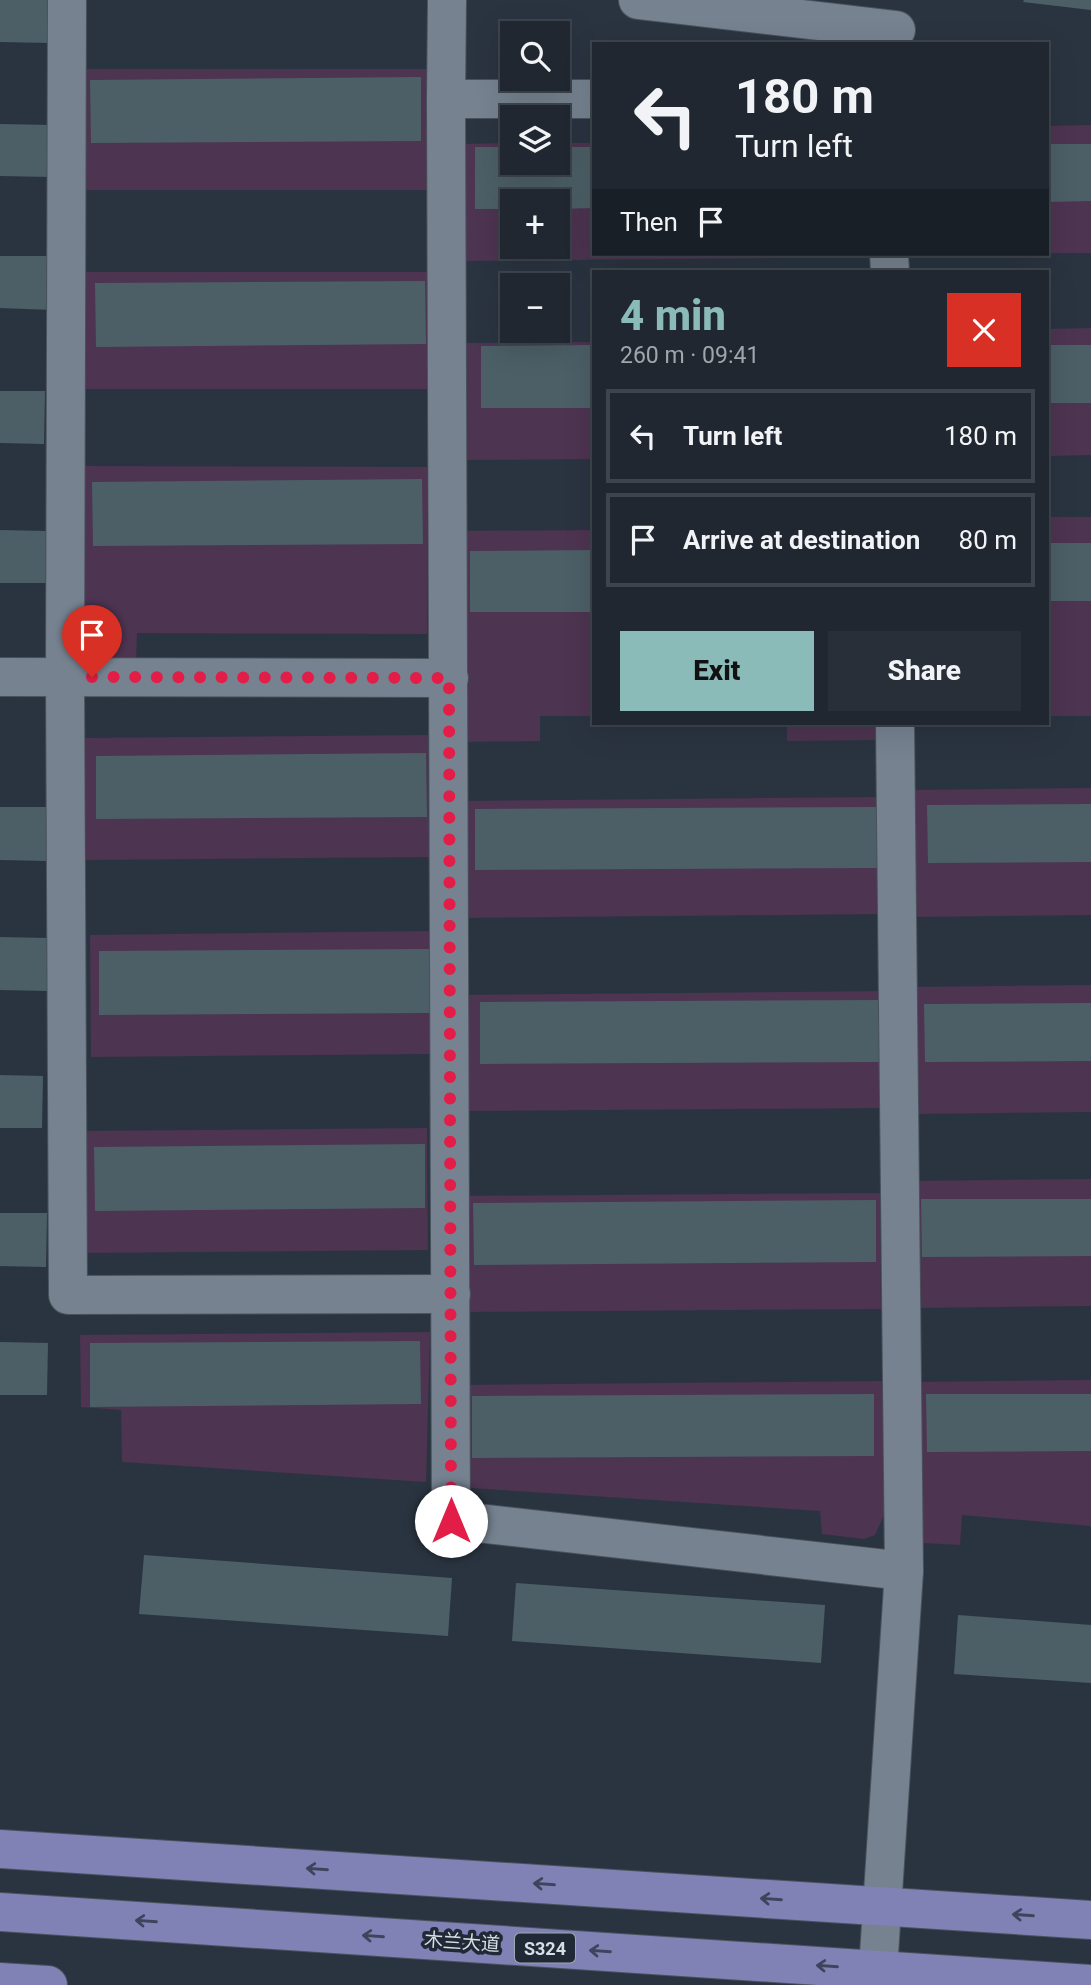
<!DOCTYPE html>
<meta charset="utf-8">
<style>
:root{--surface:#202730;--page:#282f38;--text:#f1f3f6;--muted:#a2a5ab;--line:#3d444c;--accent:#8bbbb9}
body{margin:0;font-family:Roboto,"Noto Sans SC",sans-serif;background:var(--page);color:var(--text);height:100vh;display:flex;flex-direction:column;font-size:26px;white-space:nowrap}
*{box-sizing:border-box;margin:0}
p{font-size:23px;color:var(--muted)}
.icon{flex:none;width:38px;height:38px;fill:none;stroke:currentColor;stroke-width:2;stroke-linecap:round;stroke-linejoin:round}
.map{position:relative;flex:1;overflow:hidden}
.side{position:absolute;left:592px;top:270px;width:457px;height:455px;display:flex;flex-direction:column;background:var(--surface);border-radius:0px;box-shadow:0 7px 28px #0002,0 0 0 2px var(--line)}
.side>*{flex:none}
.hud{position:absolute;left:592px;top:42px;width:457px;height:214px;border-radius:0px;box-shadow:0 7px 28px #0002,0 0 0 2px var(--line);background:#202730;color:var(--text);overflow:hidden}
.fabs{position:absolute;left:500px;top:21px;display:grid;gap:14px}
.fabs a{display:grid;place-items:center;width:70px;height:70px;border-radius:0px;background:var(--surface);box-shadow:0 7px 28px #0002,0 0 0 2px var(--line);font-size:35px}
.pin{position:absolute;display:grid;place-items:center;width:60px;height:60px;color:#fff;margin:-72px -30px;border-radius:50% 50% 50% 0;rotate:-45deg;box-shadow:0 0 7px #0007}
.pin .icon{rotate:45deg}
.me{position:absolute;width:77px;margin:-38px;rotate:0deg;stroke-linejoin:round;filter:drop-shadow(0 0 5px #0008)}
.turn{display:flex;align-items:center;gap:24px;height:147px;padding:0 28px;font-size:32px}
.turn .icon{width:91px;height:91px;stroke-width:2.5}
.turn b{display:block;font-size:49px;line-height:60px}
.then{display:flex;align-items:center;height:66px;padding:0 28px;background:#0003;gap:14px;font-size:26px}
.round{display:grid;place-items:center;flex:none;width:74px;height:74px;border-radius:0px;background:var(--page)}
.headline{display:flex;align-items:center;justify-content:space-between;height:119px;padding:0 28px}
h1{font-size:42px;font-weight:800;line-height:52px;color:var(--accent)}
.action{display:flex;gap:14px;margin-top:auto;padding:14px 28px}
.action a{flex:1;height:80px;border-radius:0px;background:var(--accent);color:#111;font-size:28px;font-weight:800;line-height:80px;text-align:center}
.action a+a{background:var(--page);color:var(--text)}
ul{padding:0;list-style:none}
li{display:flex;align-items:center;gap:21px;height:94px;margin:0 14px 10px;padding:0 14px;border:4px solid var(--line);border-radius:0px}
li div{flex:1}
li b{display:block;font-size:26px}
li em{font-style:normal}
.map>svg:first-child{display:block}
</style>
<div class="map">
<svg width="1091" height="1985" viewBox="0 0 1091 1985">
<rect width="100%" height="100%" fill="#2a3440"/>
<g fill="#4d3451" fill-rule="evenodd">
<rect x="80" y="69" width="350" height="121"/>
<polygon points="1091,125 1091,253 1047,253 1046,126"/>
<path d="M513,143V163H558V143H593V254H885V257L462,261L461,144ZM513,201H558V247H513Z"/>
<rect x="80" y="272" width="348" height="117"/>
<polygon points="1091,328 1091,455 1047,456 1046,329"/>
<polygon points="593,342 593,459 462,460 462,343"/>
<polygon points="82,466 427,467 427,634 137,633 136,662 81,662"/>
<rect x="1047" y="517" width="44" height="199"/>
<polygon points="593,530 593,716 540,716 540,741 459,742 458,531"/>
<polygon points="787,723 880,723 880,740 787,741"/>
<polygon points="428,735 429,857 86,860 85,738"/>
<polygon points="1091,788 1091,915 913,917 911,790"/>
<polygon points="880,797 881,914 458,918 457,801"/>
<polygon points="432,931 433,1054 91,1057 90,935"/>
<polygon points="1091,985 1091,1112 914,1114 912,987"/>
<polygon points="885,991 886,1108 463,1111 462,995"/>
<polygon points="427,1128 428,1250 86,1253 85,1131"/>
<polygon points="1091,1179 1091,1306 916,1308 914,1181"/>
<polygon points="880,1193 881,1309 458,1312 457,1196"/>
<polygon points="430,1332 426,1482 122,1462 121,1410 81,1407 80,1335"/>
<polygon points="1091,1380 1091,1526 962,1515 960,1545 923,1543 913,1382"/>
<polygon points="882,1381 887,1508 875,1535 864,1539 822,1534 820,1511 455,1487 456,1385"/>
</g>
<g fill="#4c5f66">
<polygon points="0,0 52,0 51,43 0,42"/>
<polygon points="1024,0 1091,0 1091,10 1023,2"/>
<polygon points="421,77 421,141 91,143 90,80"/>
<polygon points="0,124 51,125 51,177 0,176"/>
<polygon points="1046,144 1091,144 1091,201 1046,202"/>
<polygon points="475,147 513,147 513,163 558,163 558,147 593,147 593,208 558,209 558,201 513,201 513,209 475,209"/>
<polygon points="0,256 54,256 53,310 0,308"/>
<polygon points="425,281 426,344 96,347 95,283"/>
<polygon points="593,345 593,408 481,408 481,346"/>
<rect x="1046" y="345" width="45" height="58"/>
<polygon points="0,391 45,391 44,444 0,443"/>
<polygon points="422,479 423,544 93,546 92,482"/>
<polygon points="0,530 47,531 46,583 0,583"/>
<rect x="1046" y="543" width="45" height="58"/>
<polygon points="593,550 593,612 470,612 470,551"/>
<polygon points="426,753 427,817 96,819 96,756"/>
<polygon points="1091,804 1091,862 928,863 927,805"/>
<polygon points="0,807 48,807 48,861 0,860"/>
<polygon points="877,807 877,868 475,870 475,809"/>
<polygon points="0,937 48,938 48,991 0,990"/>
<polygon points="429,949 430,1013 99,1015 99,951"/>
<polygon points="882,1000 882,1062 480,1064 480,1002"/>
<polygon points="1091,1003 1091,1061 925,1062 924,1004"/>
<polygon points="0,1075 43,1076 42,1128 0,1128"/>
<polygon points="425,1144 425,1208 95,1211 94,1147"/>
<polygon points="921,1199 1091,1199 1091,1256 922,1257"/>
<polygon points="876,1200 876,1262 474,1265 473,1203"/>
<polygon points="0,1213 47,1213 46,1267 0,1266"/>
<polygon points="420,1341 421,1404 90,1407 90,1343"/>
<polygon points="0,1342 48,1343 47,1395 0,1395"/>
<polygon points="874,1394 874,1456 472,1458 472,1396"/>
<polygon points="926,1394 1091,1394 1091,1451 927,1452"/>
<polygon points="144,1555 452,1578 448,1636 139,1614"/>
<polygon points="516,1583 825,1605 821,1663 512,1641"/>
<polygon points="958,1615 1091,1625 1091,1683 954,1674"/>
</g>
<g fill="none" stroke-linecap="round" stroke-linejoin="round">
<defs>
<g id="minor">
<polyline points="67,0 65,677 68,1295 451,1294"/>
<polyline points="638,0 896,30"/>
<polyline points="446,99 447,0"/>
<polyline points="593,99 446,99 451,1520 904,1571 895,723"/>
<polyline points="889,254 890,271"/>
<polyline points="0,677 449,678"/>
<polyline points="878,1970 904,1571"/>
</g>
<g id="major">
<polyline points="0,1849 1091,1920"/>
<polyline points="0,1912 1091,1984"/>
<polyline points="0,1982 48,1985"/>
</g>
</defs>
<use href="#minor" stroke="#49525c" stroke-width="40"/>
<use href="#major" stroke="#49525c" stroke-width="40"/>
<use href="#minor" stroke="#768290" stroke-width="38"/>
<use href="#major" stroke="#8081b5" stroke-width="38"/>
</g>
<defs><path id="oneway-shaft" d="M-6 0H5M1.5-3L5.5 0L1.5 3" fill="none" stroke-width="1.6" stroke-linecap="round" stroke-linejoin="round" transform="scale(1.75)"/></defs>
<g stroke="#3d445c">
<use href="#oneway-shaft" transform="translate(317 1869) rotate(-176)"/>
<use href="#oneway-shaft" transform="translate(544 1884) rotate(-176)"/>
<use href="#oneway-shaft" transform="translate(771 1899) rotate(-176)"/>
<use href="#oneway-shaft" transform="translate(1023 1915) rotate(-176)"/>
<use href="#oneway-shaft" transform="translate(146 1921) rotate(-176)"/>
<use href="#oneway-shaft" transform="translate(373 1936) rotate(-176)"/>
<use href="#oneway-shaft" transform="translate(600 1951) rotate(-176)"/>
<use href="#oneway-shaft" transform="translate(827 1966) rotate(-176)"/>
</g>
<g fill="none" stroke-linecap="round" stroke-linejoin="round">
<polyline stroke="#e11d48" stroke-width="12" stroke-dasharray="0 21.6" points="92,677 449,678 451,1521"/>
</g>
<g text-anchor="middle" dominant-baseline="central" stroke-width="7" stroke-linejoin="round" paint-order="stroke">
<rect fill="#202a36" stroke="#a0a8b1" stroke-width="2" x="515" y="1933.5" width="60" height="29" rx="5"/>
<g font-size="18" font-weight="bold" fill="#d7dee6">
<text x="545" y="1948">S324</text>
</g>
<g font-size="19" fill="#d7dee6" stroke="#202a36">
<text transform="translate(462 1942) rotate(4)">木兰大道</text>
</g>
</g>
</svg>
<div class="fabs">
<a><svg class="icon" aria-label="search" viewBox="0 0 24 24"><circle cx="10" cy="10" r="6"/><path d="M15 15l6 6"/></svg></a>
<a><svg class="icon" aria-label="layers" viewBox="0 0 24 24"><path d="M12 4l9 5-9 5-9-5zM3 14l9 5 9-5"/></svg></a>
<a>+</a>
<a>−</a>
</div>
<div class="pin" style="left:92px;top:677px;background:#d93025"><svg class="icon" aria-label="arrive" viewBox="0 0 24 24"><path d="M6 21V4h12l-3 4 3 4H6"/></svg></div>
<svg class="me" style="left:451px;top:1521px" viewBox="-20 -20 40 40"><circle r="19" fill="#fff"/><path d="M0-13L10 11 0 6-10 11z" fill="#e11d48"/></svg>
<div class="hud">
<div class="turn"><svg class="icon" aria-label="left" viewBox="0 0 24 24"><path d="M17 20v-9H6M10 6l-5 5 5 5"/></svg><div><b>180 m</b>Turn left</div></div>
<div class="then">Then<svg class="icon" aria-label="arrive" viewBox="0 0 24 24"><path d="M6 21V4h12l-3 4 3 4H6"/></svg></div>
</div>
<section class="side">
<div class="headline"><div><h1>4 min</h1><p>260 m · 09:41</p></div><a class="round" style="background:#d93025;color:#fff"><svg class="icon" aria-label="close" viewBox="0 0 24 24"><path d="M6 6l12 12M18 6L6 18"/></svg></a></div>
<ul>
<li><svg class="icon" aria-label="left" viewBox="0 0 24 24"><path d="M17 20v-9H6M10 6l-5 5 5 5"/></svg><div><b>Turn left</b></div><em>180 m</em></li>
<li><svg class="icon" aria-label="arrive" viewBox="0 0 24 24"><path d="M6 21V4h12l-3 4 3 4H6"/></svg><div><b>Arrive at destination</b></div><em>80 m</em></li>
</ul>
<div class="action"><a>Exit</a><a>Share</a></div>
</section>
</div>
